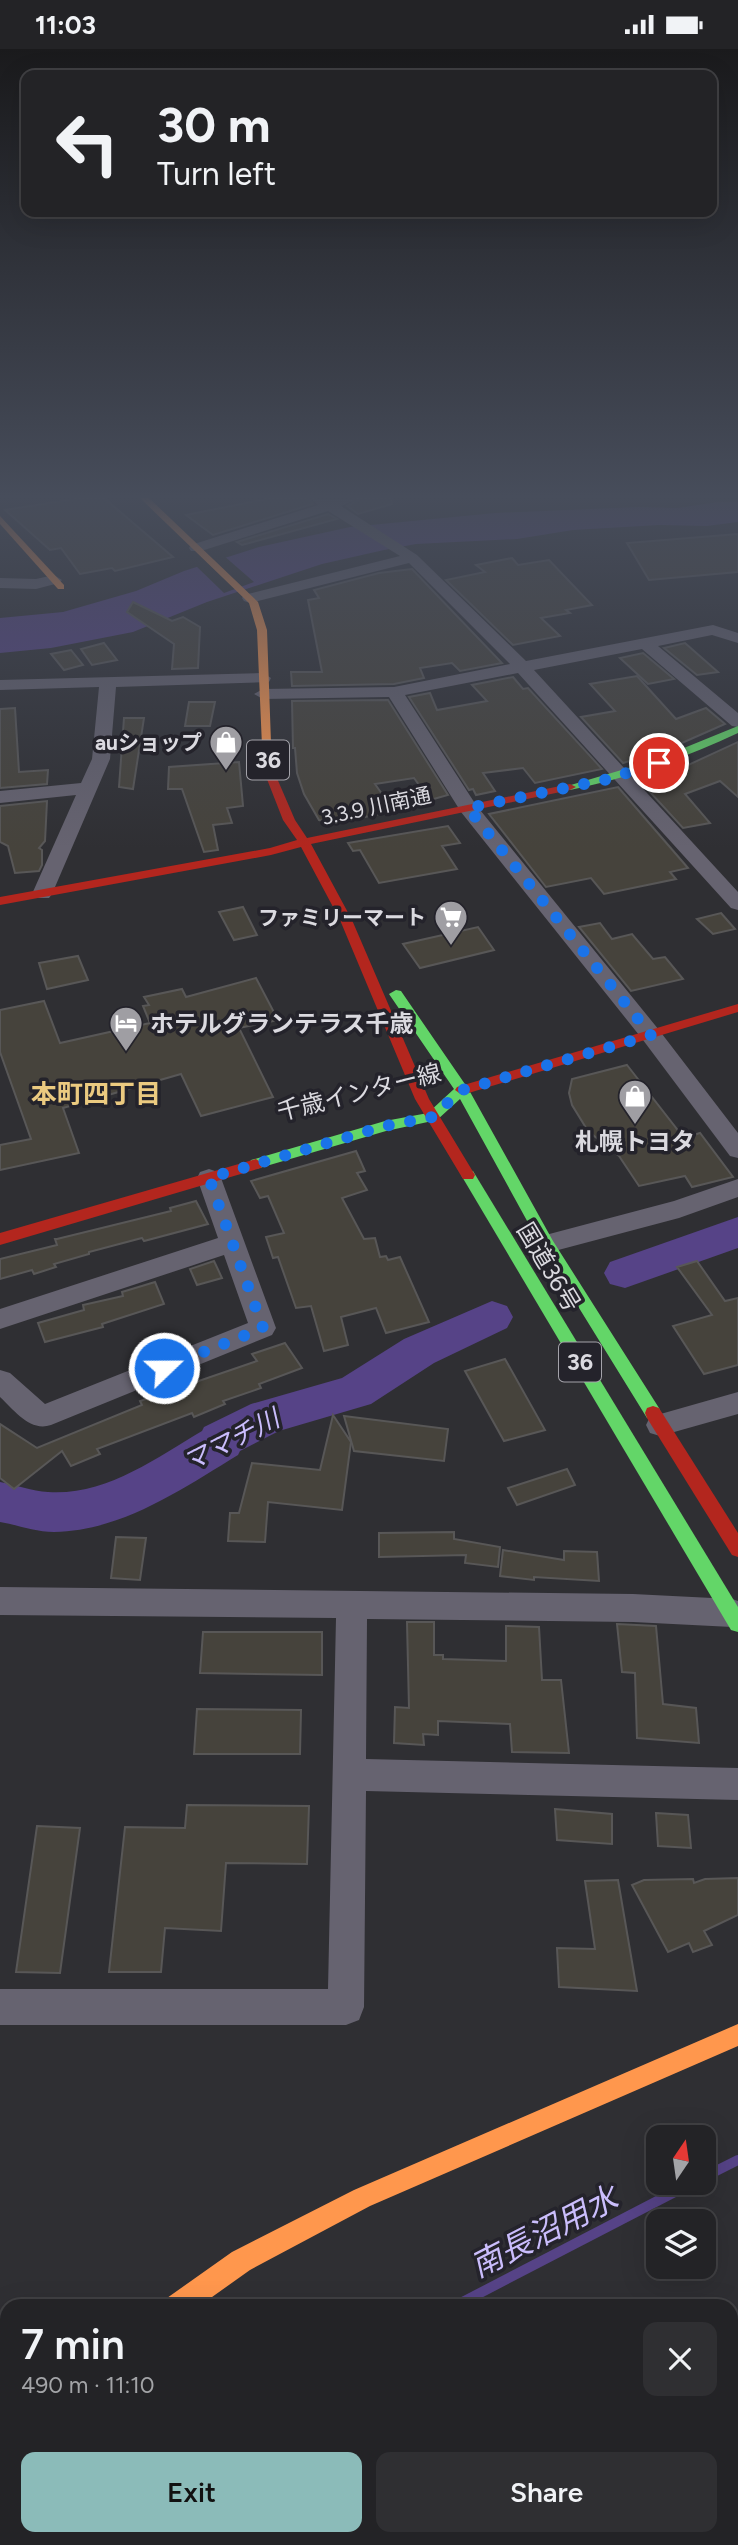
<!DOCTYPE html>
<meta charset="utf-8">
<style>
:root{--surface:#232326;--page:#2f2f32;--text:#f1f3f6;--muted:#a3a4a7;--line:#404043;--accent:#8bbbb9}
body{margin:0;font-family:Figtree,"Noto Sans JP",sans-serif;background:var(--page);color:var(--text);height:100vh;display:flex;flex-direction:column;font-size:26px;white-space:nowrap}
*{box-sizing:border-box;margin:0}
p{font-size:23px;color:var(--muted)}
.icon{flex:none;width:38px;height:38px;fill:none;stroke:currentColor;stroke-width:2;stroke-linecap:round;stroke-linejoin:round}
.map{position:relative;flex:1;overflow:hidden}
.details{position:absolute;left:0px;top:2250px;width:738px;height:247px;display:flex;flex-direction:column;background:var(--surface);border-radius:21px 21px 0 0;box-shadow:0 7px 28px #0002,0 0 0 2px var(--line)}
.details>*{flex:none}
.guide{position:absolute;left:21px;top:21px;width:696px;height:147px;border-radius:14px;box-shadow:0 7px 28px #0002,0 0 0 2px var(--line);background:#232326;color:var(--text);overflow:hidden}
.needle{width:46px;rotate:13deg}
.tools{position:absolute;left:646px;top:2076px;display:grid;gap:14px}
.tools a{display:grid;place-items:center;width:70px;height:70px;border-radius:14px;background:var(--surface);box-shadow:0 7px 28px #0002,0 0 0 2px var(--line);font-size:35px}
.pin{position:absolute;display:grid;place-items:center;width:60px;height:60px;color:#fff;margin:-30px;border:4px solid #fff;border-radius:50%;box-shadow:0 2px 7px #0007}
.me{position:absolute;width:77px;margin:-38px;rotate:68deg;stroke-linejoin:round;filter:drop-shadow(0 0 5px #0008)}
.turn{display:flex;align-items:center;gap:24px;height:147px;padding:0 21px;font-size:32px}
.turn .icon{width:91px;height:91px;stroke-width:2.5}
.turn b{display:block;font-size:49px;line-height:60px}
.round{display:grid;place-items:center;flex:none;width:74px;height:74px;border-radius:14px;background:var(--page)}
.overview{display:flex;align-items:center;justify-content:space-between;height:119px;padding:0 21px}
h1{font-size:42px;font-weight:600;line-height:52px}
.cta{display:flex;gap:14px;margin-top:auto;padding:14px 21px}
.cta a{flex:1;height:80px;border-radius:14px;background:var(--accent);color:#111;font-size:28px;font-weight:600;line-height:80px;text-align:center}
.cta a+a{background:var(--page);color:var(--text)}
.status{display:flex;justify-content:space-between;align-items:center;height:49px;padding:0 35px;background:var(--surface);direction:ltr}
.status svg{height:19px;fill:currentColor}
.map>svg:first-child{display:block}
</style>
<div class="status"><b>11:03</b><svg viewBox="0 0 49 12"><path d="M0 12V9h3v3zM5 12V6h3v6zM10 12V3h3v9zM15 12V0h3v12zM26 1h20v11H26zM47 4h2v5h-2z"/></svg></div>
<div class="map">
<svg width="738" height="2496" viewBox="0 0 738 2496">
<rect width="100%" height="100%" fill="#2f2f33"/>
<polygon fill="#564387" points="717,453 738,453 738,473 707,477 659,476 573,481 517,490 416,495 384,501 322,515 207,553 133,583 51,599 0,604 0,569 63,563 136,542 184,522 259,498 350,478 495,464 638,458 678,459"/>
<polygon fill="#2f2f33" points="223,506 254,533 224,544 194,515"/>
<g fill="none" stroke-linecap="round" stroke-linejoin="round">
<g stroke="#564387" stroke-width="10">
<polyline points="704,2128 738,2111"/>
<polyline points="453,2258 694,2133"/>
<polyline points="86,2496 91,2490"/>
</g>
<g fill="#564387" fill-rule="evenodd">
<polygon points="738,1168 738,1199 625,1239 610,1235 604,1224 610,1213"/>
<path d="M492,1252L507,1257L513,1268L507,1279L434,1314L371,1355L279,1382L240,1402L238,1406C182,1440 122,1482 54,1483C35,1483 18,1476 0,1473V1433C16,1436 32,1442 48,1443C105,1447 155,1410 202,1382L204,1378L251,1355L342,1329L404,1290Z"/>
</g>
</g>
<g fill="#46433c" stroke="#585757" stroke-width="2">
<polygon points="82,449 104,449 173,508 115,522 112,519 80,525 61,499 50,501 5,461"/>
<polygon points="271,449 307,449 313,455 213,486 186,466"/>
<polygon points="362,449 391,449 392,455 358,465 347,457"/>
<polygon points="328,465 337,470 242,496 237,493"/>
<polygon points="738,485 738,523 649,531 627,494"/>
<polygon points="512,509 518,516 549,511 592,556 566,561 570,564 541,569 560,587 513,596 446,531 485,523 476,516"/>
<polygon points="412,520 502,614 460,622 452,614 420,619 424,629 394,635 292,637 291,623 322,623 308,551 319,549 314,541 379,524"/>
<polygon points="133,553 172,572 183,568 200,578 198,619 172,620 174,595 127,563"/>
<polygon points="104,594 117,611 92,616 81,600"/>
<polygon points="685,594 718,623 697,626 664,599"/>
<polygon points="71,601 83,616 64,621 51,605"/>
<polygon points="643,604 674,630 648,635 620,609"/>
<polygon points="637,627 676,670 706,659 725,675 666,701 623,714 581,668 615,662 590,635"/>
<polygon points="513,628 523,640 528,639 602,720 535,734 523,719 483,724 495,742 476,746 473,740 469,741 409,648 430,644 437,661 487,652 472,636"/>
<polygon points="388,651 448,746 430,751 414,729 375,735 394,762 335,774 319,771 304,745 297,724 295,699 293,699 292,652"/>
<polygon points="189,653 215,653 210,677 185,677"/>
<polygon points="15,659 19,723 48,721 47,735 0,739 0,660"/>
<polygon points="124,669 144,669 133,740 119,738"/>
<polygon points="738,693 738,748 720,732 685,745 710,774 683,779 639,731 686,717"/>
<polygon points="239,713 243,757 227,759 232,774 213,776 218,801 204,803 182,740 168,740 169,718"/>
<polygon points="618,738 688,819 670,823 676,830 604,845 591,829 546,838 489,765"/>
<polygon points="47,752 45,792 39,799 42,801 42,816 39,822 15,824 8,797 0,793 0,757"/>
<polygon points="448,777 460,794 442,797 457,820 379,834 360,801 353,802 348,794"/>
<polygon points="243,858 257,886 234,891 219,863"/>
<polygon points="721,864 735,880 713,885 697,870"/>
<polygon points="600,874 612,890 632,885 653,910 665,908 683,930 631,942 579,878"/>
<polygon points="478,878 494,901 420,919 403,895"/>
<polygon points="78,907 88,931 47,940 39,914"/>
<polygon points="256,929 278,971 239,979 273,1048 201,1067 181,1025 63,1059 79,1104 0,1121 0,1096 31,1090 0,1003 0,961 44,952 60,994 150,974 143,957 149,956 144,948 182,940 186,948"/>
<polygon points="627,1016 684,1089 700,1084 733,1128 692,1138 685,1127 639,1137 619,1107 588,1082 572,1056 569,1044 572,1030"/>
<polygon points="356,1102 365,1122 357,1124 367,1141 342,1149 364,1190 375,1189 380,1208 386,1207 388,1211 400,1208 429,1273 386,1284 376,1259 341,1268 348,1296 324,1302 311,1257 296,1259 278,1208 273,1209 266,1188 284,1184 268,1147 260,1149 251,1132"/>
<polygon points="196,1152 208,1175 144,1192 142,1189 89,1203 89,1205 54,1215 56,1218 34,1225 32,1221 0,1230 0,1210 57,1196 55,1190 57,1190 171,1162 170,1159"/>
<polygon points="214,1212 222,1229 197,1236 190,1220"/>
<polygon points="697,1212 725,1252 738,1249 738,1316 704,1325 673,1277 712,1266 677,1218"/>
<polygon points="155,1233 164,1255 102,1275 103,1278 45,1293 38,1274 84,1261 83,1256 123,1247 122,1243"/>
<polygon points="285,1294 302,1319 259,1335 261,1339 223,1352 225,1355 194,1368 192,1364 97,1400 100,1405 71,1417 62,1402 14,1440 0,1429 0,1375 37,1399 142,1356 140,1352 257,1312 252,1305"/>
<polygon points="505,1310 545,1381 504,1392 465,1322"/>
<polygon points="333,1366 351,1393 342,1461 268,1453 265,1493 228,1492 230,1464 239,1464 252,1414 320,1421"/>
<polygon points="344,1367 448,1380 444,1412 354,1402"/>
<polygon points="567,1420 575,1436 517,1456 508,1439"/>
<polygon points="454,1483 454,1490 500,1498 498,1518 465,1514 466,1506 379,1508 379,1484"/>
<polygon points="116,1488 146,1489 140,1531 111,1529"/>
<polygon points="503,1501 564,1511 564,1502 597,1503 599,1532 534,1528 534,1531 500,1527"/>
<polygon points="407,1573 434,1573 434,1606 443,1606 443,1610 506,1612 506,1577 539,1578 542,1631 561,1631 569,1704 512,1703 510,1675 438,1672 438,1686 423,1685 424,1696 394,1694 395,1658 409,1659"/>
<polygon points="617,1575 656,1577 663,1655 696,1659 699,1694 637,1689 635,1624 622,1623"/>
<polygon points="203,1583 322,1583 322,1626 200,1624"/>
<polygon points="197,1660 301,1661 300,1705 194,1705"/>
<polygon points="187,1756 309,1757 307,1815 226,1814 221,1882 165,1879 161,1923 109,1923 125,1778 185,1779"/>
<polygon points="555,1760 612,1765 612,1795 557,1791"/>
<polygon points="656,1764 688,1766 691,1799 658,1797"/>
<polygon points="37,1777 80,1779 60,1924 16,1923"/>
<polygon points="738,1829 738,1866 704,1882 712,1896 693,1903 689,1894 668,1903 632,1836 644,1831 693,1830 694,1834 705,1830"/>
<polygon points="618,1831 637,1942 559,1938 557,1899 595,1900 585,1832"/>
</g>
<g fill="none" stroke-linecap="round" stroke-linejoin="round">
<g fill="#666370" fill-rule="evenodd">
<polygon points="310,449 331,451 360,449 341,457 417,506 526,612 713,576 738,584 738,594 712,586 658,597 738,664 738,678 732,677 642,600 534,621 738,843 738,861 731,859 518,624 405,646 476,756 659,981 738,1084 738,1109 730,1107 643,991 461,763 389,648 263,650 254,645 263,640 394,638 510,615 409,514 250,554 244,552 242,549 244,546 400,507 328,462 201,502 191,502 189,499 191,496 318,456"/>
<polygon points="54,526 62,531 59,534 36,540 0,539 0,529 36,530"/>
<polygon points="263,624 271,629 269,633 116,638 110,710 52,845 49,849 35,849 32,845 76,746 0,754 0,742 81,734 92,710 99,638 0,641 0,631"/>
<path d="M209,1120L218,1123L221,1129L276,1279L272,1286L51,1376C30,1383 15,1362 0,1348V1321L10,1324L45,1355L248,1274L224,1206L0,1280V1260L218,1189L197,1129L200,1123Z"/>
<polygon points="738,1130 738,1148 679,1169 547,1204 538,1202 534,1195 538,1188 674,1152"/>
<polygon points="738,1343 738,1365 660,1387 650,1384 646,1376 650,1368"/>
<polygon points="0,1538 633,1545 732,1550 738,1552 738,1576 732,1578 633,1573 367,1570 366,1710 738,1719 738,1751 366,1742 364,1958 359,1971 346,1976 0,1976 0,1940 328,1940 336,1569 0,1566"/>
</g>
<g fill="#63d668" fill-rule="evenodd">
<path d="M738,677V684C684,709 629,729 570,741L564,738L652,712Z"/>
<polygon points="396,941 401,942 469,1041 553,1192 659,1359 661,1364 659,1369 653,1371 647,1369 542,1199 460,1050 437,1071 386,1082 256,1120 251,1119 249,1115 251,1111 385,1072 428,1064 454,1040 389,945"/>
<polygon points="468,1121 473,1122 738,1558 738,1583 731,1581 461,1126"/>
<polygon points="7,2394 7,2424 0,2427 0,2397"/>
</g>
<g fill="#ff974d" fill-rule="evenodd">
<polygon points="140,449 149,449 258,553 267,581 272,722 263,720 257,581 249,554"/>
<polygon points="0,467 64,536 64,540 58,540 0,475"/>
<polygon points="738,1975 738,1997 370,2157 250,2221 198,2258 164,2258 167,2249 232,2203 354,2141"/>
</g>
<g fill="#b3261e" fill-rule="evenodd">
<polygon points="264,718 273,720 295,771 307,789 570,735 576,738 570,741 311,795 352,871 429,1050 475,1126 473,1130 463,1130 415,1050 340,871 301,798 271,806 0,856 0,848 270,799 297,791 283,771 263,720"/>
<polygon points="738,955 738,963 462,1046 455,1041 457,1038"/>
<polygon points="256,1110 263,1115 261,1119 0,1196 0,1184"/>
<polygon points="653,1357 659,1359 738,1484 738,1508 732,1506 647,1369 645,1364 647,1359"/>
</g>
</g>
<linearGradient id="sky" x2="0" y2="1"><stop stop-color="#1a1a1c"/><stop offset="0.56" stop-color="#474d5b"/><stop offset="1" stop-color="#474d5b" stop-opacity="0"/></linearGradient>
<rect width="738" height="799" fill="url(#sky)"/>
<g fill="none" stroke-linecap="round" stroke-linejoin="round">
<polyline stroke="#1a73e8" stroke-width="12" stroke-dasharray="0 21.6" points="164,1319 263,1279 209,1129 385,1077 432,1068 462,1041 651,986 468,759 604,731 659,714"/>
</g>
<defs>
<symbol id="shop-pin" viewBox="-11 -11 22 30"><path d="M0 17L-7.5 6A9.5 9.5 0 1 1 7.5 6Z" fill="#9f9ea3" stroke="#24232b"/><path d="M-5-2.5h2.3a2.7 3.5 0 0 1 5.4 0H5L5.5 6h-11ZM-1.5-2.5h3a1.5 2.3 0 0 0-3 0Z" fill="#fff"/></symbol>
<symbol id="supermarket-pin" viewBox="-11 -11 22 30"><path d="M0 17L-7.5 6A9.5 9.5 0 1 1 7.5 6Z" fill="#9f9ea3" stroke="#24232b"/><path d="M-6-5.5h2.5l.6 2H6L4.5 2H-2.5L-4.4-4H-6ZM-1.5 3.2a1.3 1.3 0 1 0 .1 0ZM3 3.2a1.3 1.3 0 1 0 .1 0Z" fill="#fff"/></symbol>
<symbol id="hotel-pin" viewBox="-11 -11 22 30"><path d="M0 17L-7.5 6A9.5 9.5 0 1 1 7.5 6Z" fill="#9f9ea3" stroke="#24232b"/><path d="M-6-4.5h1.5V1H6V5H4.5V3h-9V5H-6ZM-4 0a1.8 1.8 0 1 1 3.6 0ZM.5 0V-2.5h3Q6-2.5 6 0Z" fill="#fff"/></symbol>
</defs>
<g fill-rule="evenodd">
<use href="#shop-pin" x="207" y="674" width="38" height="52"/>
<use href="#supermarket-pin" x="432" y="849" width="38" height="52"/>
<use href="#hotel-pin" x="107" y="955" width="38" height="52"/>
<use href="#shop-pin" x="616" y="1028" width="38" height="52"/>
</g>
<g text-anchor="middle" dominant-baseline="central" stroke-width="7" stroke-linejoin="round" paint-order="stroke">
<g font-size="21" font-weight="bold" fill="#dbdae0" stroke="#24232b" text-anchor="end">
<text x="202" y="693">auショップ</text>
<text x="426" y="868">ファミリーマート</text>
</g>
<g font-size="21" fill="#dbdae0" stroke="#24232b">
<text transform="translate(376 757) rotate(-12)">3.3.9 川南通</text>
</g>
<g fill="#24232b" stroke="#a4a3aa" stroke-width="2">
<rect x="247" y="691.5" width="42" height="39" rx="5"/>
<rect x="559" y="1293.5" width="42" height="39" rx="5"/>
</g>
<g font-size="23" font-weight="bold" fill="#dbdae0">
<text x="268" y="711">36</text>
<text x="580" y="1313">36</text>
</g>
<g font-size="24" font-weight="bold" fill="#dbdae0" stroke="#24232b" text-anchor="start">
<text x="150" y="974">ホテルグランテラス千歳</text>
<text x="635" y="1092" text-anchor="middle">札幌トヨタ</text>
</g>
<g font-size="24" fill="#dbdae0" stroke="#24232b">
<text transform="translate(359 1043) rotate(-14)">千歳インター線</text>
<text transform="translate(549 1218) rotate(59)">国道36号</text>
</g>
<g font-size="26" font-weight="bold" fill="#ebca80" stroke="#24232b">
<text x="96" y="1045">本町四丁目</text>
</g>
<g font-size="26" font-style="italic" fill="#cabdfc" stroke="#24232b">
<text transform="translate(231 1391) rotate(-27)">ママチ川</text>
</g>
<g font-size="32" font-style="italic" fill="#cabdfc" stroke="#24232b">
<text transform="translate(544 2183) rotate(-27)">南長沼用水</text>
</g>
</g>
</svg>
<div class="tools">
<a><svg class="needle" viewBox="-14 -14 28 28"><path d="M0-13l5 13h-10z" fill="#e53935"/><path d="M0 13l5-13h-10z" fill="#a3a4a7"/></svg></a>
<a><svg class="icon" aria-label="layers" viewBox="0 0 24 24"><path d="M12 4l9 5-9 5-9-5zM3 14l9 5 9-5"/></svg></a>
</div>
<div class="pin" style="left:659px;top:714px;background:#d93025"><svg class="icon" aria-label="arrive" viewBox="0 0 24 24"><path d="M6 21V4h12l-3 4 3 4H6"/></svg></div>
<svg class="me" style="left:164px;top:1319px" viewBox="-20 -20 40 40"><circle r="17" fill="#1a73e8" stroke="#fff" stroke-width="3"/><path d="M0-11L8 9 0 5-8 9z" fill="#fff"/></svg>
<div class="guide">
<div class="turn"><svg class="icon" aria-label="left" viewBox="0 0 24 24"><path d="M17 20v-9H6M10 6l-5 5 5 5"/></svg><div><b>30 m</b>Turn left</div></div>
</div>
<section class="details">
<div class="overview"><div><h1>7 min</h1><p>490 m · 11:10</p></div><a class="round"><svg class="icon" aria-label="close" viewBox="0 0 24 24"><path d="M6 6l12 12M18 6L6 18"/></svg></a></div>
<div class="cta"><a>Exit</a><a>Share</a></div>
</section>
</div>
